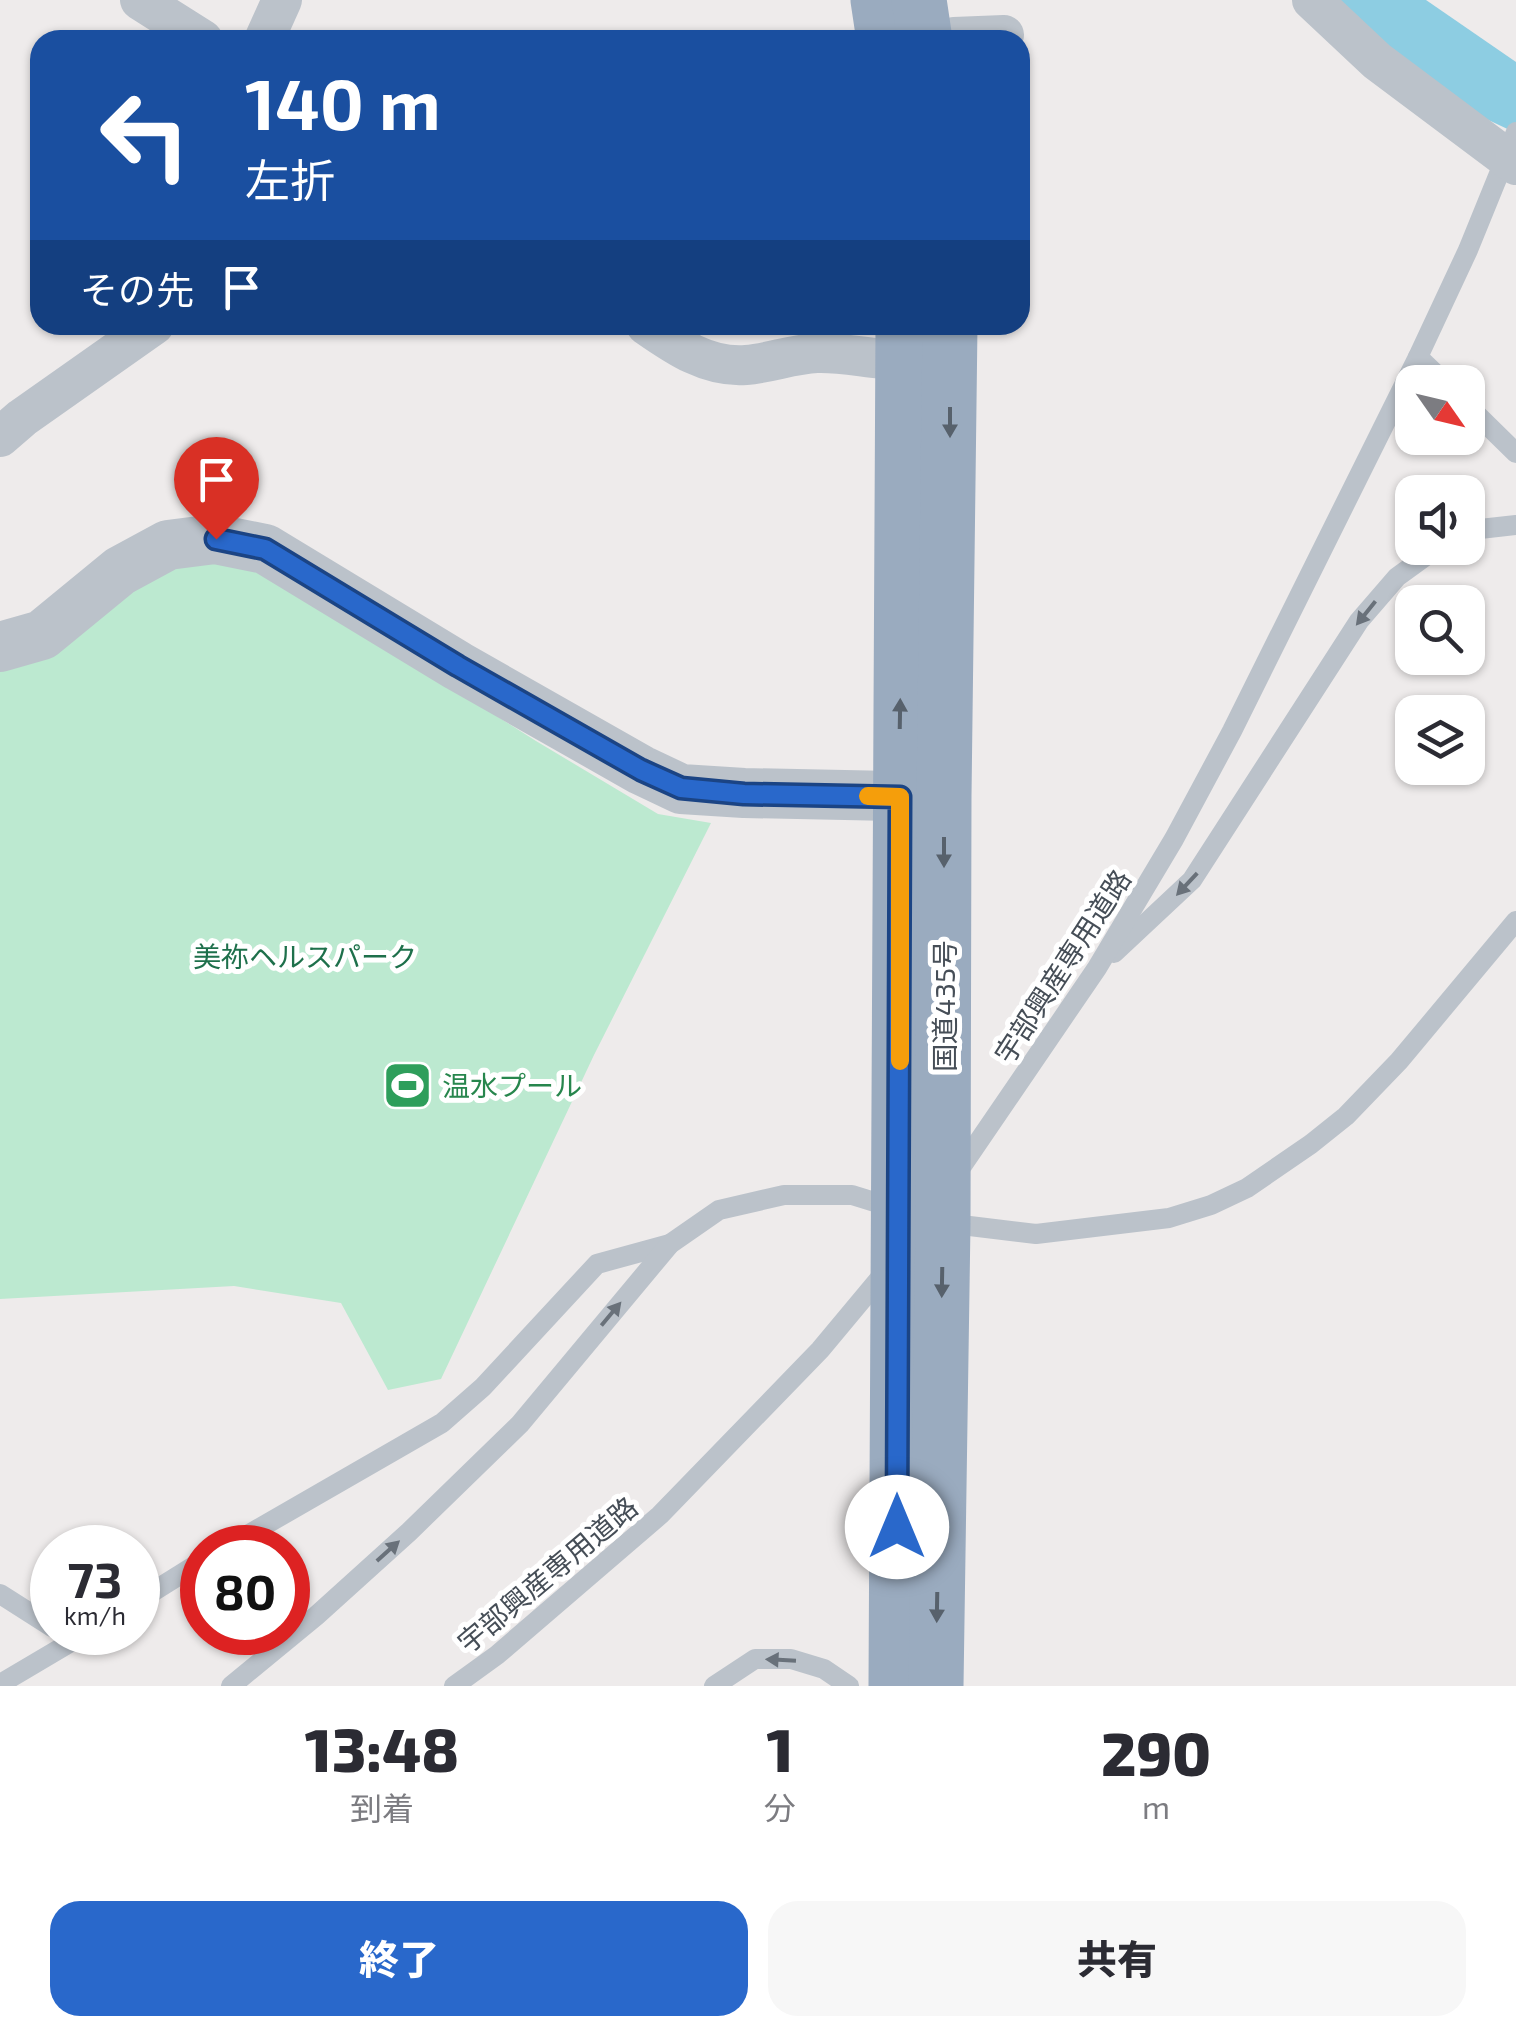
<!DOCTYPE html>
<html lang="ja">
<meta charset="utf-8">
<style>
:root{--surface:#fff;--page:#f7f7f7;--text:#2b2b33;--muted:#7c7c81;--accent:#2968cb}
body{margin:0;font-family:"Exo 2","Noto Sans JP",sans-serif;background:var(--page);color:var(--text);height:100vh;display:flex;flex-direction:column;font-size:38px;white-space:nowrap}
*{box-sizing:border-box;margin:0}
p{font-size:32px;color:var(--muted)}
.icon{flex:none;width:55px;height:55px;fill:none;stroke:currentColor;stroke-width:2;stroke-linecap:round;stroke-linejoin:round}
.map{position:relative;height:1686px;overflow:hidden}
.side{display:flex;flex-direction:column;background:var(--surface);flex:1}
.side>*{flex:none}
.banner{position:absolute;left:30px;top:30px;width:1000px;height:305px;border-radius:30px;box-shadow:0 2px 8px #0004;background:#1a4fa0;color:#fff;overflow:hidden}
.needle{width:65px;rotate:124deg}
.fabs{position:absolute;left:1395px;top:365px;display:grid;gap:20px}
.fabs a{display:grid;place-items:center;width:90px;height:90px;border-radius:20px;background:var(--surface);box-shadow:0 2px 8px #0004;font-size:50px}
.speed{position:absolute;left:30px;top:1525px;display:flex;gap:20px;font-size:50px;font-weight:700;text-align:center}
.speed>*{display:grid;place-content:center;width:130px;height:130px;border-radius:50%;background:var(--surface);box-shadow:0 2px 8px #0004;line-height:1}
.speed small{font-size:25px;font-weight:400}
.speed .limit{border:15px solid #d22;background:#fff;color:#111}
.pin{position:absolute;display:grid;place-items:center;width:85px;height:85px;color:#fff;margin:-102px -42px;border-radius:50% 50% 50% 0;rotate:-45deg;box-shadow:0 0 10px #0007}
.pin .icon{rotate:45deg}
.me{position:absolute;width:110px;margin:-55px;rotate:0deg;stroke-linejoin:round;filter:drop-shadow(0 0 8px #0008)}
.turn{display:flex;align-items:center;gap:35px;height:210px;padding:0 50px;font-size:45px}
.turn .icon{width:130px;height:130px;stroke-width:2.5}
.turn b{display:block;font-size:70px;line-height:85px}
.then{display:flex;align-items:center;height:95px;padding:0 50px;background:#0003;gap:20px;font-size:38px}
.eta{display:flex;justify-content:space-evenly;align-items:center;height:170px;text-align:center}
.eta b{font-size:60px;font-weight:800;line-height:70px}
.cta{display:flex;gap:20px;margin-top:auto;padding:20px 50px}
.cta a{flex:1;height:115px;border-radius:30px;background:var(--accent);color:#fff;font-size:40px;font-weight:800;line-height:115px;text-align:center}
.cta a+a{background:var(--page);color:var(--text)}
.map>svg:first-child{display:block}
</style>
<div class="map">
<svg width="1516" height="1686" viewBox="0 0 1516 1686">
<rect width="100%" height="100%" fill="#eeebeb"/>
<polygon fill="#bce9d0" points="180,559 226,561 279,578 536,741 658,814 711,823 594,1055 441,1379 388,1390 341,1303 234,1286 0,1299 0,668"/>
<polygon fill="#8dcde2" points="1337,0 1426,0 1516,62 1516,133 1482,117 1361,26"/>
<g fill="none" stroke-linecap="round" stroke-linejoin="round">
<g stroke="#bbc2ca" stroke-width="20">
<polyline points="1418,357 1444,382"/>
<polyline points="1468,406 1516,453"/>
<polyline points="1468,533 1480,529 1516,525"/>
<polyline points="1114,953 1192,880 1359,621 1397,577 1437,548"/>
<polyline points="955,1176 1097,968 1174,839 1232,731 1418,357 1468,250 1516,132"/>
<polyline points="945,1223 1036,1234 1169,1218 1211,1205 1247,1188 1311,1144 1346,1116 1399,1061 1516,921"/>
<polyline points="225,1548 442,1423 483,1387 597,1264 670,1244"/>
<polyline points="0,1594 52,1627"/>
<polyline points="138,1601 202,1561"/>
<polyline points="0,1684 88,1632"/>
<polyline points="231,1686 316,1616 409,1532 520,1424 670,1244 719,1210 784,1195 852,1195 894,1208"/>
<polyline points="454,1686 497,1655 660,1515 820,1350 885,1272"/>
<polyline points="714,1686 755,1659 791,1659 824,1669 849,1686"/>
</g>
<g stroke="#bbc2ca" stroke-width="40">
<polyline points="140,0 203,40"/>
<polyline points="1312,0 1377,61 1516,165"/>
<polyline points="264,40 282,0"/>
<polyline points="943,40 954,37 1004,35"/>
<path d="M646,325C676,346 708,368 746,365C770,363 793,354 817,353C844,352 874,360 903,360"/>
<polyline points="0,437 22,418 154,325"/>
</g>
<polyline stroke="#bbc2ca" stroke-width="50" points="0,647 42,635 120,571 168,545 215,539 265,549 458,666 641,770 681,789 744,793 939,797"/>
<g stroke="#9aabbf" stroke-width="55">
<polyline points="878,0 884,40"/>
<polyline points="919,0 925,40"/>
<polyline points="896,1686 903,325"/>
<polyline points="936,1686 943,1223 944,796 950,325"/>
</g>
</g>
<defs><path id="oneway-solid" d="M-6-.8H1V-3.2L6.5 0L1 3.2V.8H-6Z" transform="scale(2.5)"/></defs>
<g fill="#57616c">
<use href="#oneway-solid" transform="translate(950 422) rotate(90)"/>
<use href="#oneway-solid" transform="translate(900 714) rotate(-89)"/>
<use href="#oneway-solid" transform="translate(944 852) rotate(90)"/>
<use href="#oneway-solid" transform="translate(942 1282) rotate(91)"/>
<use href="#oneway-solid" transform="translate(937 1607) rotate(91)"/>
</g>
<g fill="#69717a">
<use href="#oneway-solid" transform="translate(1366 613) rotate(129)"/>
<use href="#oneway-solid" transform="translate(1187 884) rotate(133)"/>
<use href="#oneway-solid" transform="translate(611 1314) rotate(-50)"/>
<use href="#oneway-solid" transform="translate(388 1551) rotate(-42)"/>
<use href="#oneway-solid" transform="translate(781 1660) rotate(-177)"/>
</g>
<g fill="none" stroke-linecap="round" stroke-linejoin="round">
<defs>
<polyline id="route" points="216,539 265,549 458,666 641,770 681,788 744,794 900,797 897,1527"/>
</defs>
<use href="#route" stroke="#1b4484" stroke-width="25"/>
<use href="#route" stroke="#2968cb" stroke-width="18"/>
<polyline stroke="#f59e0b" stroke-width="18" points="868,796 900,797 900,1061"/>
</g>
<defs>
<symbol id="stadium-square" viewBox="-11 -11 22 22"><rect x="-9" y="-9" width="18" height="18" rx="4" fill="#2e9e5b" stroke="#fff"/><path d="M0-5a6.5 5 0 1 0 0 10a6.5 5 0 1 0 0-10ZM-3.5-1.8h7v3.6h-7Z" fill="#fff"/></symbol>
</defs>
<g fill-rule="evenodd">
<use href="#stadium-square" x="380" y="1058" width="55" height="55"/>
</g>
<g text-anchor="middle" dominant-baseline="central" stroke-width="10" stroke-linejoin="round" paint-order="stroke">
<g font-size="28" fill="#1e704b" stroke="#fff">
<text x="305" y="956">美祢ヘルスパーク</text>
</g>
<g font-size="28" fill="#464e57" stroke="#fff">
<text transform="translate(1062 966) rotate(-57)">宇部興産専用道路</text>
<text transform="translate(944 1006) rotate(-90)">国道435号</text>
<text transform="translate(547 1574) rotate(-40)">宇部興産専用道路</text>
</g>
<g font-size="28" fill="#27864d" stroke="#fff" text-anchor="start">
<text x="442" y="1085">温水プール</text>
</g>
</g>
</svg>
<div class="fabs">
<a><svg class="needle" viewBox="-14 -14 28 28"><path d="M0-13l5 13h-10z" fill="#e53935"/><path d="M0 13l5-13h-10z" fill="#7c7c81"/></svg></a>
<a><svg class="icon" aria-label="sound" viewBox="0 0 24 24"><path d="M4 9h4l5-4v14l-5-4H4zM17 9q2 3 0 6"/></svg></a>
<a><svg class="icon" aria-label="search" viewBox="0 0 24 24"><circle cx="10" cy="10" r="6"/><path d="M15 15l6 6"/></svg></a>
<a><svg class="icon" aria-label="layers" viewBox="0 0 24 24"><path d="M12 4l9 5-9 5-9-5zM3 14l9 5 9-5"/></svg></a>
</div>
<div class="speed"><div>73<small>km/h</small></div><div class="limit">80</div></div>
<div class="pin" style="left:216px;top:539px;background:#d93025"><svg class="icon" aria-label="arrive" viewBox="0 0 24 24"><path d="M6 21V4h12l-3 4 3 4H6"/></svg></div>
<svg class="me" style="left:897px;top:1527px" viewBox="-20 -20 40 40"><circle r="19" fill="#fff"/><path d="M0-13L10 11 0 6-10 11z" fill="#2968cb"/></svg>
<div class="banner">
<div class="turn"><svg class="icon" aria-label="left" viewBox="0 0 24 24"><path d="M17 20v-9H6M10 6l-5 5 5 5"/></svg><div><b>140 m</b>左折</div></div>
<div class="then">その先<svg class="icon" aria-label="arrive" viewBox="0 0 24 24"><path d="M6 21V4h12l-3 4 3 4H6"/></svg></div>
</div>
</div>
<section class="side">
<div class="eta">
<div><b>13:48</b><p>到着</p></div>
<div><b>1</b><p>分</p></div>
<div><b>290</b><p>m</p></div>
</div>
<div class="cta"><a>終了</a><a>共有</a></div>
</section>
